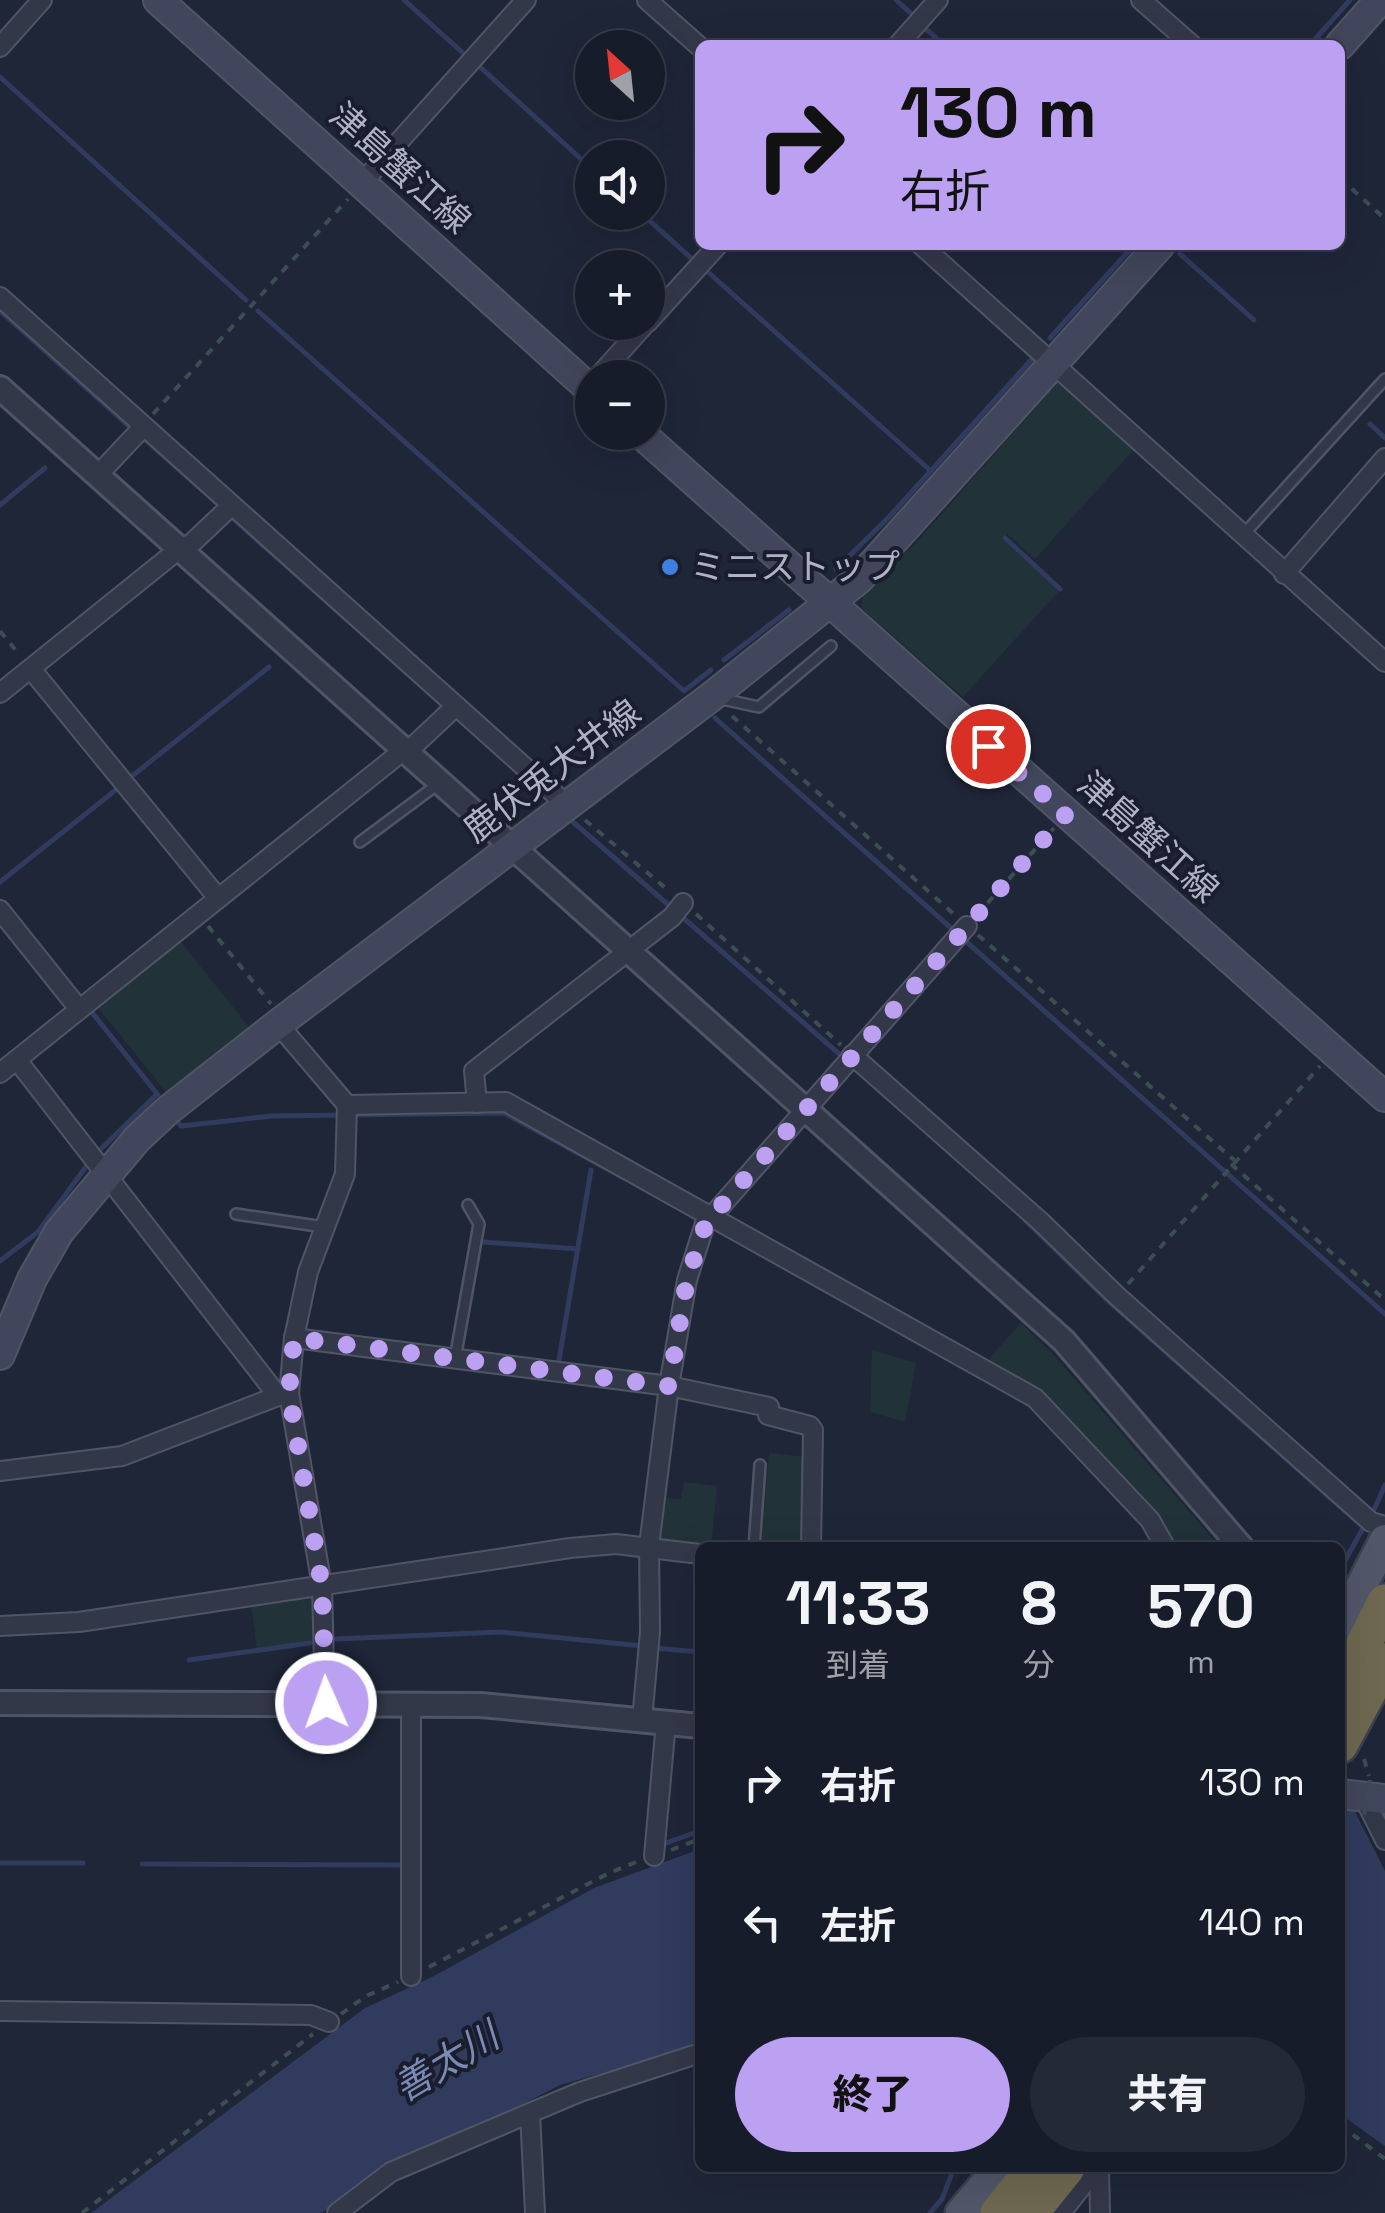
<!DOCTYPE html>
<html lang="ja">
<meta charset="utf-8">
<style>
:root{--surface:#171c2a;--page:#242936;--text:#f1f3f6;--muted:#9ea1a8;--line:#363a47;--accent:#bca0f2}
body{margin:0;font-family:"Space Grotesk","Noto Sans JP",sans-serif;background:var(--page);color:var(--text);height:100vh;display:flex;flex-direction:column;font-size:38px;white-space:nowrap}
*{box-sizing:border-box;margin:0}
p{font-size:32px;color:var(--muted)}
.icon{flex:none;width:55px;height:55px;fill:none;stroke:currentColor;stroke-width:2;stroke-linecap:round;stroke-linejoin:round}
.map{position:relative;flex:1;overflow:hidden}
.drawer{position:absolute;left:695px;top:1542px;width:650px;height:630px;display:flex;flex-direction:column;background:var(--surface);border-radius:15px;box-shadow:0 10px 40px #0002,0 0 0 2px var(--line)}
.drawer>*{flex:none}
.top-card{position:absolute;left:695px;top:40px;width:650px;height:210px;border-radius:15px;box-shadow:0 10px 40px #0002,0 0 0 2px var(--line);background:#bca0f2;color:#111;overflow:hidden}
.needle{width:65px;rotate:333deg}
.tools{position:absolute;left:575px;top:30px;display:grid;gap:20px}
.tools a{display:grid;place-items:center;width:90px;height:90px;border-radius:50%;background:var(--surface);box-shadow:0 10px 40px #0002,0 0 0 2px var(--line);font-size:50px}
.pin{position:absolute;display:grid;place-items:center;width:85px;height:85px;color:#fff;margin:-42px;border:5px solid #fff;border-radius:50%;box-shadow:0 2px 10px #0007}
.me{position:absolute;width:110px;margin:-55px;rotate:358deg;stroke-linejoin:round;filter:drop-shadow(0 0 8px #0008)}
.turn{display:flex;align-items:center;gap:35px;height:210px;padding:0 40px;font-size:45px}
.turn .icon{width:130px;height:130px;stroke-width:2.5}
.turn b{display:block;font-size:70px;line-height:85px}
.eta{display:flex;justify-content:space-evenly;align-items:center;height:170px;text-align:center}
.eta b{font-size:60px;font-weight:800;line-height:70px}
.primary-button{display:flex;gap:20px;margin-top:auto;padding:20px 40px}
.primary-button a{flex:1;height:115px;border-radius:60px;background:var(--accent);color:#111;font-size:40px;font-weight:800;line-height:115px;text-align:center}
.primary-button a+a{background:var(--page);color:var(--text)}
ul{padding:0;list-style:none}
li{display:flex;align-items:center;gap:30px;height:140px;padding:0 40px}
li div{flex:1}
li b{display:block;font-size:38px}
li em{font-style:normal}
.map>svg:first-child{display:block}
</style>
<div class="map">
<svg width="1385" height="2213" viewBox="0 0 1385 2213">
<rect width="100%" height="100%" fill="#1f2638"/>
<g fill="#213239">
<polygon points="1061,379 1138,445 1035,559 1007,534 1002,539 1059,591 963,697 862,609 862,594 916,543"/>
<polygon points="177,937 249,1027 167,1093 95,1004"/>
<polygon points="1021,1323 1052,1353 1220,1547 1172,1547 1151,1517 985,1363"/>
<polygon points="872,1350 916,1363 905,1422 870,1412"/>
<polygon points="769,1453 808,1457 807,1547 761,1548"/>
<polygon points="684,1482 717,1486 711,1547 655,1538 659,1497 681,1499"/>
<polygon points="310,1594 316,1599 316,1642 257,1650 251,1604"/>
</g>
<g fill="#303b5e">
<polygon points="1340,1810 1354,1810 1385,1871 1385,2146 1340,2114"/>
<polygon points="700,1849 700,2040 670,2054 560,2085 489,2122 401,2157 370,2175 336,2205 320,2213 91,2213 365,2008 432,1977 594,1888"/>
</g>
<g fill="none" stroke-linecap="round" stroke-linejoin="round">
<g stroke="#303b5e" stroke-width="5">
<polyline points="404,0 463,53"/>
<polyline points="896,0 914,16"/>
<polyline points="924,27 944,45"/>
<polyline points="1310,45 1350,0"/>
<polyline points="479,66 592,169"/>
<polyline points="0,77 246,300"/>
<polyline points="640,212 692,259"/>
<polyline points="1180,254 1254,320"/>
<polyline points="709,273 931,471"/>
<polyline points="0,311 132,429"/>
<polyline points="258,311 684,691 711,670"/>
<polyline points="1050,338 1134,245"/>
<polyline points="1370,424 1385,438"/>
<polyline points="141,436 222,508"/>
<polyline points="0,505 45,468"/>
<polyline points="230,516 446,708"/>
<polyline points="1005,538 1060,589"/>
<polyline points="836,569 888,518 1033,358"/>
<polyline points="724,660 789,610"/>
<polyline points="715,718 1385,1314"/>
<polyline points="127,780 269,667"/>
<polyline points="573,822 672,908"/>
<polyline points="0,882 117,789"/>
<polyline points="680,915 845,1059"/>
<polyline points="90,1010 158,1095"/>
<polyline points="178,1122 181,1126 271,1116 504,1113 622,1177"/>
<polyline points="101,1149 157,1094"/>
<polyline points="1025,1220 1107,1300 1363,1527"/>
<polyline points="484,1242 578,1249"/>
<polyline points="0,1261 38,1232 88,1164"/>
<polyline points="558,1366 591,1170"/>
<polyline points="1373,1512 1385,1485"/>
<polyline points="1340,1570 1363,1528"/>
<polyline points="335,1639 501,1632 643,1646"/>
<polyline points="654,1648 700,1652"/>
<polyline points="189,1660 310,1643"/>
<polyline points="663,1844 700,1831"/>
<polyline points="0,1863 83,1863"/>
<polyline points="142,1864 403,1865"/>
<polyline points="930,2213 942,2199 954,2168"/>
</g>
<defs>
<g id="service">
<polyline points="1244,534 1385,379"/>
<polyline points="717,698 759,707 831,646"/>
<polyline points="360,842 438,784"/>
<polyline points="236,1214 324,1227"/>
<polyline points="455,1359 479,1224 468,1205"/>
<polyline points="754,1548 760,1465"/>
</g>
<g id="minor">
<polyline points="647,0 700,47"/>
<polyline points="1141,0 1192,45"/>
<polyline points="898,45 938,0"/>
<polyline points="0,47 42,0"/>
<polyline points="361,184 526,0"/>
<polyline points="921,245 1385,662"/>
<polyline points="0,297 568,806"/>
<polyline points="648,322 718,245"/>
<polyline points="597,378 647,322"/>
<polyline points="98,475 143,427"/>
<polyline points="1284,574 1385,458"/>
<polyline points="31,669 218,898"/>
<polyline points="0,693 178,550 192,543 231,506"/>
<polyline points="407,752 456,706"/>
<polyline points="0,910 79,1009"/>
<polyline points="278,1024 347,1105 345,1174 308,1272 294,1338 289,1393 322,1586 325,1703"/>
<polyline points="852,1055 1041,1222 1117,1296 1371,1522 1385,1526"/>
<polyline points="17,1060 278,1396 289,1393"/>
<polyline points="0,1073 404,750"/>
<polyline points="477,1103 474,1071 672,917 683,903"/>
<polyline points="347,1105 506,1102 1035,1398 1150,1520 1166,1548"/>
<polyline points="294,1338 669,1386 769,1407 768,1415 810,1426 813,1430 811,1548"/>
<polyline points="0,1471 122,1456 278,1396"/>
<polyline points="0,1626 79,1622 570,1548 616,1544 700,1554"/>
<polyline points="642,1720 650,1632 649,1546 669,1386 687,1280 707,1217 713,1215 967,926"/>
<polyline points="1363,1796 1385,1840"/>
<polyline points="654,1856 666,1722"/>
<polyline points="411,1976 411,1705"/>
<polyline points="0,2011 311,2015 329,2022"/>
<polyline points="1099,2168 1100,2213"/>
<polyline points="337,2213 391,2172 530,2113"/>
<polyline points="535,2213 530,2113 580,2092 700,2053"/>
<polyline points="1061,2213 1096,2168"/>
</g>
<g id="tertiary">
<polyline points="0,388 1064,1341 1242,1548"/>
<polyline points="0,1703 481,1705 700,1726"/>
</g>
<g id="secondary">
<polyline points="158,0 592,391"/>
<polyline points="1340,45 1380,0"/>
<polyline points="639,432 1385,1097"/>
<polyline points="0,1355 32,1279 59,1232 137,1139 167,1111 278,1024 711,697 859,579 1160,245"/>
<polyline points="1340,1794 1385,1799"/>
</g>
<g id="primary">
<polyline points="1340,1628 1385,1540"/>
<polyline points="961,2213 999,2168"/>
</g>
<g id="motorway">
<polyline points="1340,1691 1385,1602"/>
<polyline points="1340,1745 1385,1661"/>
<polyline points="998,2213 1034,2168"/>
<polyline points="1031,2213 1067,2168"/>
</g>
</defs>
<use href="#service" stroke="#505566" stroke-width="14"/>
<use href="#minor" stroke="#505566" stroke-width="22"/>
<use href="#tertiary" stroke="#505566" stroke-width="28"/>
<use href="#secondary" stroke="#505566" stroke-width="32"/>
<use href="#primary" stroke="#3c4152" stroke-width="35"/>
<use href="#motorway" stroke="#3d4253" stroke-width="40"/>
<g stroke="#3c4e54" stroke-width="4" stroke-dasharray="8 8" stroke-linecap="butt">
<polyline points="1340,178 1385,219"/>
<polyline points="153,414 348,199"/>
<polyline points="0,631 18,653"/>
<polyline points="732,716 956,916"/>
<polyline points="585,820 669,891"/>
<polyline points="696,914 841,1045"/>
<polyline points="977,915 1054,828"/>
<polyline points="208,926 271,1004"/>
<polyline points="978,935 1234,1160"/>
<polyline points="1231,1164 1385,1300"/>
<polyline points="1128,1284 1320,1066"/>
<polyline points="1364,1759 1369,1776"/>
<polyline points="671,1850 700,1839"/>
<polyline points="429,1967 609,1873 639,1861"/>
<polyline points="341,2014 366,1996 398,1982"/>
<polyline points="1340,2125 1385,2159"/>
<polyline points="82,2213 313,2034"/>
</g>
<use href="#service" stroke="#333849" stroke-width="9"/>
<use href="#minor" stroke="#333849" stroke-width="18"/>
<use href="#tertiary" stroke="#333849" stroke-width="22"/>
<use href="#secondary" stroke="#41465c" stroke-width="28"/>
<use href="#primary" stroke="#515769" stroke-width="30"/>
<use href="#motorway" stroke="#6f6850" stroke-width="35"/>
<polyline stroke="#3c4e54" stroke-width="4" stroke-dasharray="8 8" stroke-linecap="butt" points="1364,1815 1370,1780"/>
</g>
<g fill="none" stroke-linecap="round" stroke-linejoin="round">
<polyline stroke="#bca0f2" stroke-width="18" stroke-dasharray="0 32.4" points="326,1703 322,1586 289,1393 294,1338 669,1386 687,1280 708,1217 713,1215 1066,814 988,746"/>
</g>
<circle fill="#3f7fe0" stroke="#191d2d" stroke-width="4" cx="670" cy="567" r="10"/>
<g text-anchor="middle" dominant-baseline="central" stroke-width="8" stroke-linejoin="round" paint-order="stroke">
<g font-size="35" fill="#adb2c5" stroke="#191d2d">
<text transform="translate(400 168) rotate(42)">津島蟹江線</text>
<text transform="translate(552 771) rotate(-37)">鹿伏兎大井線</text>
<text transform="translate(1148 837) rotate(42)">津島蟹江線</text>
</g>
<g font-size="35" fill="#adb2c5" stroke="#191d2d" text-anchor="start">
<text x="690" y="567">ミニストップ</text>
</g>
<g font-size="38" font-style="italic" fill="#7b8ab3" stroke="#191d2d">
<text transform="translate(446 2062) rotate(-31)">善太川</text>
</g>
</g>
</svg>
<div class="tools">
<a><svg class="needle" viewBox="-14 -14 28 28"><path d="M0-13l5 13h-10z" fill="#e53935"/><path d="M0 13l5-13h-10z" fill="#9ea1a8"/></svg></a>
<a><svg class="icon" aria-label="sound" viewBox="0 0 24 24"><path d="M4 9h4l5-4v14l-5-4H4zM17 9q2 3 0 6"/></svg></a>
<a>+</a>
<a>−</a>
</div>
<div class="pin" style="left:988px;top:746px;background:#d93025"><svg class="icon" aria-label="arrive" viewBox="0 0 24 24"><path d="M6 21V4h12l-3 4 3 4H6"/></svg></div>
<svg class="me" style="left:326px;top:1703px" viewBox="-20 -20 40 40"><circle r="17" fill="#bca0f2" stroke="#fff" stroke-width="3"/><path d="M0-11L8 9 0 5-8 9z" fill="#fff"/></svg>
<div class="top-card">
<div class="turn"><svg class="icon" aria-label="right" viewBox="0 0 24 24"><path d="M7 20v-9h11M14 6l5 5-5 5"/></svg><div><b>130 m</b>右折</div></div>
</div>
<section class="drawer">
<div class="eta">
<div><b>11:33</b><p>到着</p></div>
<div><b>8</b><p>分</p></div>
<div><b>570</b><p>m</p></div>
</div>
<ul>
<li><svg class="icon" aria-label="right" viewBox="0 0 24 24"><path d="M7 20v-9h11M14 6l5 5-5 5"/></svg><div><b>右折</b></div><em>130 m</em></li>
<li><svg class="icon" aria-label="left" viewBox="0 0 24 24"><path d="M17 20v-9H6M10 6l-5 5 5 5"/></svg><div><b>左折</b></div><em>140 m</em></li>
</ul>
<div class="primary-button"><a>終了</a><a>共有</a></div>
</section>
</div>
